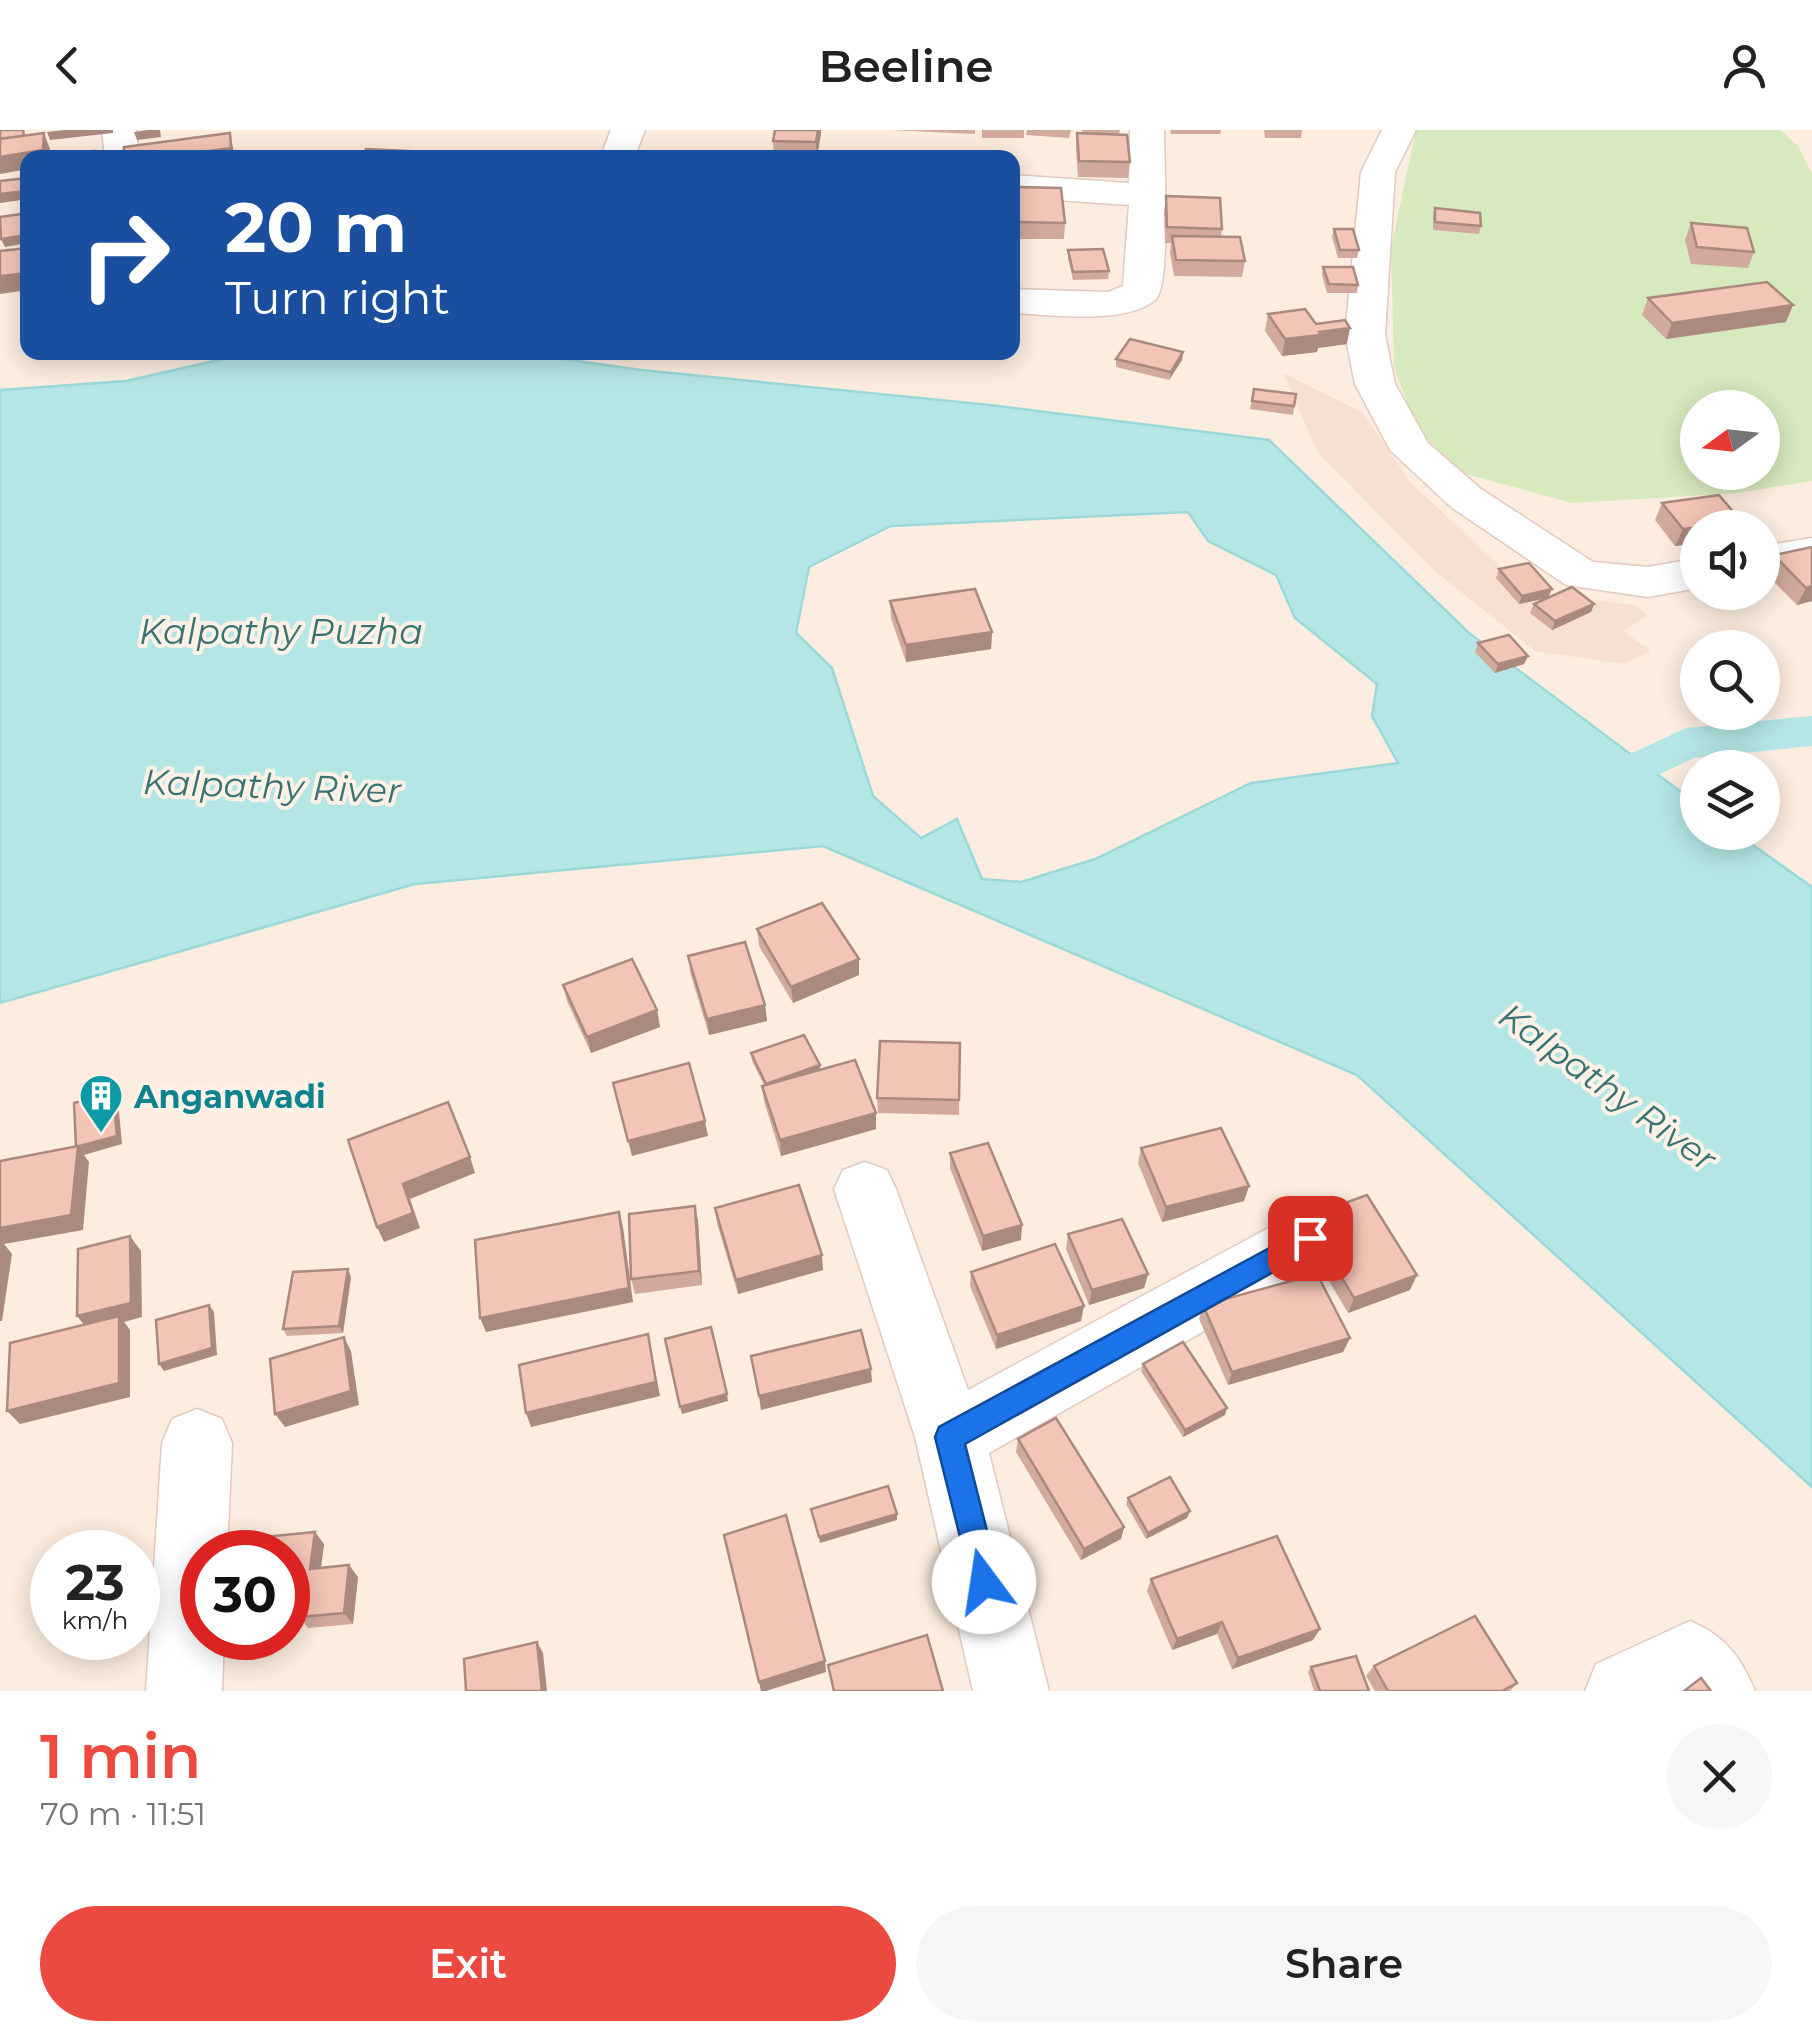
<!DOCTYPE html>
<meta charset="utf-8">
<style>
:root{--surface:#fff;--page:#f6f6f6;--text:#222;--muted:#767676;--accent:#ec4a40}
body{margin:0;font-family:Montserrat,sans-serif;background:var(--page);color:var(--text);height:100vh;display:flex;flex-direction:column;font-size:38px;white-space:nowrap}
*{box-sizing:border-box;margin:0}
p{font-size:32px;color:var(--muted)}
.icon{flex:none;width:55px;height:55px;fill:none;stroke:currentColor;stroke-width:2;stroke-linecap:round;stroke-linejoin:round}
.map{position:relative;height:1561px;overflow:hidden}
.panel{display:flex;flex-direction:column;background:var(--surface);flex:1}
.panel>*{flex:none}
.guide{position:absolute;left:20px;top:20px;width:1000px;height:210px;border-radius:20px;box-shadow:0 5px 25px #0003;background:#1a4fa0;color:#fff;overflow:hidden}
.needle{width:65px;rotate:255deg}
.buttons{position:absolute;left:1680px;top:260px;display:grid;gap:20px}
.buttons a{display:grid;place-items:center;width:100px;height:100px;border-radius:50%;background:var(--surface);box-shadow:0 5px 25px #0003;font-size:50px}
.speed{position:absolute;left:30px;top:1400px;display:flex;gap:20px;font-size:50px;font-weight:700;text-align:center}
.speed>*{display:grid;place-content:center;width:130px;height:130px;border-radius:50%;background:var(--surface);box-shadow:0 5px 25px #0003;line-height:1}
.speed small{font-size:25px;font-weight:400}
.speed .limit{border:15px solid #d22;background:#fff;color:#111}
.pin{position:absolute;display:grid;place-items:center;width:85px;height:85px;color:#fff;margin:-42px;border-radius:20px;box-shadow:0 5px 15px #0006}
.me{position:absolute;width:110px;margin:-55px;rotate:346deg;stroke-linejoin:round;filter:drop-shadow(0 0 8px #0008)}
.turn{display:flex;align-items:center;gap:35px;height:210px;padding:0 40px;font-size:45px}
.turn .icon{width:130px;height:130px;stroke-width:2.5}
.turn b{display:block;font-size:70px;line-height:85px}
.round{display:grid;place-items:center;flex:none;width:105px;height:105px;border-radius:52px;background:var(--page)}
.summary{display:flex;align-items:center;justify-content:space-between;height:170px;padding:0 40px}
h1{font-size:60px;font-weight:600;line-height:75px;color:var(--accent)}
.button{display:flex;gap:20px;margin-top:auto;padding:20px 40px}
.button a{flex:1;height:115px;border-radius:60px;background:var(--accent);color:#fff;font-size:40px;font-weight:600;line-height:115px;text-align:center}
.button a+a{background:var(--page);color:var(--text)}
header{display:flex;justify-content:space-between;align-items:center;height:130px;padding:0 40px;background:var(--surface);font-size:45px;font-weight:600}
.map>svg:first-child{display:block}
</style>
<header><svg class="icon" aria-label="back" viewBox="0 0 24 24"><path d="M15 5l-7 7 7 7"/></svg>Beeline<svg class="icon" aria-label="person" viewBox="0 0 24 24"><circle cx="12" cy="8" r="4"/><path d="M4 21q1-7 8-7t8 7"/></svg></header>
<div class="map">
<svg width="1812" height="1561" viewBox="0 0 1812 1561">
<rect width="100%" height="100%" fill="#fdede0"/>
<polygon fill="#f7e0d1" points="1283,243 1362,282 1411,353 1529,463 1635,475 1648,486 1623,501 1651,521 1624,534 1535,521 1437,443 1318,323"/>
<path fill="#d7eabe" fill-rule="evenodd" d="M1416,0H1781L1798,16L1812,44V351L1737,363L1572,373L1462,343L1417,299L1394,237L1391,118ZM1698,278H1762V342H1698Z"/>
<path fill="#b4e6e5" stroke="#9ad9d8" stroke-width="2.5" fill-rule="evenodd" d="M249,223H522L641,240L990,275L1269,310L1469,503L1697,674L1698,702L1736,703L1812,757V1357L1357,945L823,716L415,754L0,873V260L126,251ZM1188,382L1208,411L1276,445L1295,488L1377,554L1372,586L1398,633L1251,653L1095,729L1021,752L982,749L957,689L921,708L873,666L832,538L796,503L809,437L891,396Z"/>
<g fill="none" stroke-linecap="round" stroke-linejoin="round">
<polygon fill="#b4e6e5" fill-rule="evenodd" points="1812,586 1812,616 1694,628 1588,678 1572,673 1566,662 1572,651 1686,598"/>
<defs>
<g id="minor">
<polygon points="102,0 136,0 139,28 105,28"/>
<polygon points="611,0 645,0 634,28 600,28"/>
<path d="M1130,0H1164C1164,26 1171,154 1156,169C1127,196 1050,184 1012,183V159L1108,162L1123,156L1129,75L1012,67V45L1129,53Z"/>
<polygon points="1382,0 1416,0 1395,42 1385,205 1395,254 1428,313 1481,359 1593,432 1648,437 1698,428 1698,458 1648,467 1566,455 1451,377 1390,320 1355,254 1345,205 1361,42"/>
<polygon points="1812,408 1812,436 1762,445 1762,416"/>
<polygon points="865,1032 887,1040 896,1059 968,1260 1287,1088 1310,1080 1333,1088 1342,1108 1333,1128 989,1323 1049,1561 973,1561 915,1307 834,1059 843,1040"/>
<polygon points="197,1279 222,1289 232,1313 227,1422 202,1422 202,1508 224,1508 222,1561 146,1561 162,1313 172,1289"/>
<path d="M1690,1491C1724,1505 1741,1527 1755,1561H1585L1596,1534Z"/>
</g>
</defs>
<use href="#minor" stroke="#e3c9bf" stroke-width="3"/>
<use href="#minor" fill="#fff" fill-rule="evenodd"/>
</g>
<g fill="#d1a99d">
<polygon points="775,0 821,0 817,27 774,26 773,11"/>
<polygon points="891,0 975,0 975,4"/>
<rect x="982" y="0" width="42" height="8"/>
<polygon points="1027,0 1071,0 1069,8 1026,5"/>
<polygon points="1082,0 1120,0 1119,4 1130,32 1128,48 1078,47 1076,19 1077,3 1082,4"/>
<polygon points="1170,0 1221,0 1220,4 1171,4"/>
<polygon points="1264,0 1302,0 1301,8 1265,8"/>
<polygon points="1012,57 1065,93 1064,109 1012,109"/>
<polygon points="1166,66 1222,99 1221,107 1245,131 1242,147 1174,146 1170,123 1171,113 1165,113 1164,82"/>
<polygon points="1435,78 1481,96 1479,104 1433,100 1433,86"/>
<polygon points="1691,93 1754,122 1748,138 1691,134 1685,110"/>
<polygon points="1334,99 1359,120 1357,128 1338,128 1332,107"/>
<polygon points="1068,120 1109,141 1108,149 1073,150 1068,128"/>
<polygon points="1323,137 1358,155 1357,163 1327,163 1322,145"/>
<polygon points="1648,168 1786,192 1666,209 1642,185"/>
<polygon points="1268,184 1316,194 1347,214 1318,218 1317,222 1282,226 1265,201"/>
<polygon points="1183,222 1182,230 1169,250 1116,237 1116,229"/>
<polygon points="1254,259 1296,264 1293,285 1250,279"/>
<polygon points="1662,373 1698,398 1698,413 1675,416 1655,390"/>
<polygon points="1812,417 1812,471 1797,475 1765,443 1774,425"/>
<polygon points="1499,439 1549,467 1594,474 1591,482 1552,500 1530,483 1534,474 1547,468 1519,474 1496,448"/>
<polygon points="890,471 992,502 991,519 906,532 891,488"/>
<polygon points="1478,513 1528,526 1524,534 1495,543 1475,522"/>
<polygon points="757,799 859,829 859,845 793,873 759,816"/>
<polygon points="688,826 765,875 767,891 709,905 690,842"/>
<polygon points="563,855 657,880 660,897 591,923 567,871"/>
<polygon points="960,913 959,985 878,983 877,968"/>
<polygon points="751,923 820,935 820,940 876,999 781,1026 764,971 762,956 764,955 752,931"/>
<polygon points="1141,1018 1249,1056 1244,1071 1162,1092 1138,1033"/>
<polygon points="950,1023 1021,1110 982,1121 950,1038"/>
<polygon points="695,1076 698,1091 702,1155 635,1164 631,1149"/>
<polygon points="715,1078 823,1140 738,1164 717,1093"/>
<polygon points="1306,1087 1410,1160 1348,1183 1300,1102"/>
<polygon points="1068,1104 1148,1144 1144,1158 1089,1175 1066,1119"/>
<polygon points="971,1142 1081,1191 996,1219 970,1156"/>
<polygon points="351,1147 343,1203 287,1206 283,1199"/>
<polygon points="1203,1175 1350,1208 1343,1222 1228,1255 1199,1189"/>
<polygon points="1143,1234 1225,1285 1183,1307 1141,1241"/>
<polygon points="1018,1309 1124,1397 1121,1409 1081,1430 1016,1322"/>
<polygon points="1128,1368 1190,1381 1187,1388 1146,1409 1126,1374"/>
<polygon points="324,1414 321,1438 358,1447 353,1494 308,1498 299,1487 302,1463 288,1465 288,1422"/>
<polygon points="1151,1449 1313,1510 1232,1539 1217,1504 1172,1520 1147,1461"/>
<polygon points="1374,1536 1517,1553 1510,1561 1375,1561 1366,1546"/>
<polygon points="1311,1537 1369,1561 1314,1561 1308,1542"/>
</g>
<g fill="#aa8a7f">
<polygon points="64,0 113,0 113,3 50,10 47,2"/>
<polygon points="148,0 160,0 161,7 137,10 134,2"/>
<polygon points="818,0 821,0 821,4 817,27 816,12"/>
<polygon points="44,3 50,19 49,28 28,28 28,39 0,44 0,27"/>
<polygon points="230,3 235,28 158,28"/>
<polygon points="27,48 28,69 0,73 0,64"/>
<polygon points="28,105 28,113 5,117 1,109"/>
<polygon points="28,143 28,160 0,164 0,146"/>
<polygon points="1793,175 1786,192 1666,209 1672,193"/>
<polygon points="1350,198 1347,214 1318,218 1317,222 1282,226 1285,209 1319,202"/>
<polygon points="1183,222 1182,230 1169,250 1171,242"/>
<polygon points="1741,391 1738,398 1698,398 1698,413 1675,416 1683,399"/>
<polygon points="1812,456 1812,471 1797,475 1806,458"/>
<polygon points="1552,459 1548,468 1519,474 1522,466"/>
<polygon points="1594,474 1591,482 1552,500 1555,491"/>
<polygon points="992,502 991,519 906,532 906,515"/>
<polygon points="1528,526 1524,534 1495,543 1498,534"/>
<polygon points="859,829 859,845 793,873 791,857"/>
<polygon points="765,875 767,891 709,905 707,889"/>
<polygon points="657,880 660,897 591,923 587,907"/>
<polygon points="820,935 820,943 766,954"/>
<polygon points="113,963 118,971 122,1014 84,1025 89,1032 83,1100 4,1114 12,1124 2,1191 0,1191 0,1098 76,1017"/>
<polygon points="876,983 876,999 781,1026 780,1010"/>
<polygon points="705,991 708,1006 632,1026 628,1011"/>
<polygon points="470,1027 475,1043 410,1069 420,1098 384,1112 377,1097 403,1054"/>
<polygon points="1249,1056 1244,1071 1162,1092 1166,1077"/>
<polygon points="695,1076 698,1091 702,1155 699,1141"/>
<polygon points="619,1082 623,1097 633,1172 486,1202 480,1188"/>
<polygon points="1022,1095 1021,1110 982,1121 983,1106"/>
<polygon points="130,1106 141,1121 142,1187 124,1192 130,1200 130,1267 20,1294 7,1281 89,1201 77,1186"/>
<polygon points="822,1125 823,1140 738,1164 736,1150"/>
<polygon points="348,1139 351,1147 343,1203 339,1196"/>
<polygon points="1148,1144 1144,1158 1089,1175 1092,1160"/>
<polygon points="1417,1145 1410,1160 1348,1183 1354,1168"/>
<polygon points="209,1175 214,1182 217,1225 164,1241 159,1234"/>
<polygon points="1084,1176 1081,1191 996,1219 997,1205"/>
<polygon points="648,1204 660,1266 531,1297 526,1283"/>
<polygon points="344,1207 351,1221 359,1275 285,1297 275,1284"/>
<polygon points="1350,1208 1343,1222 1228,1255 1232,1242"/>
<polygon points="871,1239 872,1252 761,1280 759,1266"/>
<polygon points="727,1264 728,1271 682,1284 680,1277"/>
<polygon points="1227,1278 1225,1285 1183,1307 1185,1300"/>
<polygon points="1190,1381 1187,1388 1146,1409 1148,1403"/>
<polygon points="897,1384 897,1390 820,1413 819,1407"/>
<polygon points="1124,1397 1121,1409 1081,1430 1084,1419"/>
<polygon points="315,1402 324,1414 319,1451 310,1439"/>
<polygon points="349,1435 358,1447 353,1494 344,1483"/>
<polygon points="1222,1492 1217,1504 1172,1520 1177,1509"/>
<polygon points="1320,1499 1313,1510 1232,1539 1238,1528"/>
<polygon points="537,1512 543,1523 547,1561 542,1561"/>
<polygon points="825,1531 826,1542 766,1561 761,1561 759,1552"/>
</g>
<g fill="#f3c5b6" stroke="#aa8a7f" stroke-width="2.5">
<polygon points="0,0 23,0 24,6 0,9"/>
<polygon points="775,0 818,0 816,12 773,11"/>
<polygon points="44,3 43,20 0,27 0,9"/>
<polygon points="230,3 231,18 158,28 124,28 124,17"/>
<polygon points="1077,3 1127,5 1130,32 1079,31"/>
<polygon points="366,19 447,23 445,28 361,28"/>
<polygon points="94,21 95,28 46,28"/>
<polygon points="27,48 26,61 0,64 0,51"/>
<polygon points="1012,57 1061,58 1065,93 1012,92"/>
<polygon points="1166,66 1220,68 1222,99 1167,97"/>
<polygon points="1435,78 1480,83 1481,96 1435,92"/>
<polygon points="28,83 28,105 1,109 0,87"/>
<polygon points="1691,93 1747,98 1754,122 1697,117"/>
<polygon points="1334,99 1353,99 1359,120 1340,120"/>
<polygon points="1172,106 1240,107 1245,131 1176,130"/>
<polygon points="28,118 28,143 0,146 0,121"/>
<polygon points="1103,119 1109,141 1073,142 1068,120"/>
<polygon points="1323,137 1353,137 1358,155 1329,154"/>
<polygon points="1767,152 1793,175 1672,193 1648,168"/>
<polygon points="1305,179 1316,194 1345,190 1350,198 1319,202 1321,205 1285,209 1268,184"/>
<polygon points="1130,209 1183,222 1171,242 1116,229"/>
<polygon points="1254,259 1296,264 1294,276 1252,271"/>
<polygon points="1719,365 1741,391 1683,399 1662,373"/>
<polygon points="1812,417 1812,456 1806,458 1774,425"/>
<polygon points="1529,433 1552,459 1522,466 1499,439"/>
<polygon points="1572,457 1594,474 1555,491 1534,474"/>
<polygon points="975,459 992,502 906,515 890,471"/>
<polygon points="1509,505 1528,526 1498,534 1478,513"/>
<polygon points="822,773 859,829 791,857 757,799"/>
<polygon points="745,812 765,875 707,889 688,826"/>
<polygon points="632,829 657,880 587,907 563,855"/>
<polygon points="804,905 820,935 766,954 751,923"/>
<polygon points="880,911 960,913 959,970 877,968"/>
<polygon points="855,930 876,983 780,1010 762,956"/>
<polygon points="689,933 705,991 628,1011 613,953"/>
<polygon points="113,963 117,1006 76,1017 74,973"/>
<polygon points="448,972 470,1027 403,1054 413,1083 377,1097 348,1010"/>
<polygon points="1221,998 1249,1056 1166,1077 1141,1018"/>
<polygon points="988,1013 1022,1095 983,1106 950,1023"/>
<polygon points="78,1016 71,1085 0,1098 0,1031"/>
<polygon points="799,1055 822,1125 736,1150 715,1078"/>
<polygon points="1367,1065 1417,1145 1354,1168 1306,1087"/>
<polygon points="695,1076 699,1141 631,1149 629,1084"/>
<polygon points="619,1082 629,1158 480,1188 475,1110"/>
<polygon points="1122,1089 1148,1144 1092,1160 1068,1104"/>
<polygon points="130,1106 131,1173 77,1186 78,1119"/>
<polygon points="1055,1114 1084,1176 997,1205 971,1142"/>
<polygon points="348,1139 339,1196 283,1199 293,1142"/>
<polygon points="1317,1144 1350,1208 1232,1242 1203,1175"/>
<polygon points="209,1175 212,1218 159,1234 156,1190"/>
<polygon points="119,1186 119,1253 7,1281 10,1213"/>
<polygon points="711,1197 727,1264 680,1277 665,1209"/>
<polygon points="861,1200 871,1239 759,1266 751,1226"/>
<polygon points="648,1204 656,1252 526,1283 519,1235"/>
<polygon points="344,1207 351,1261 275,1284 270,1229"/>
<polygon points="1183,1212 1227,1278 1185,1300 1143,1234"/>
<polygon points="1056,1288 1124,1397 1084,1419 1018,1309"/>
<polygon points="1170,1347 1190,1381 1148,1403 1128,1368"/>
<polygon points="888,1356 897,1384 819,1407 811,1379"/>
<polygon points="786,1385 825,1531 759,1552 724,1405"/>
<polygon points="315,1402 310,1439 349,1435 344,1483 299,1487 304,1451 288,1452 288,1422 231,1422 233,1410"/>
<polygon points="1277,1406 1320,1499 1238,1528 1222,1492 1177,1509 1151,1449"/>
<polygon points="1475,1486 1517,1553 1502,1561 1388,1561 1374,1536"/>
<polygon points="927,1505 943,1561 834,1561 828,1535"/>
<polygon points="537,1512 542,1561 466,1561 464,1529"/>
<polygon points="1356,1526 1369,1561 1320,1561 1311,1537"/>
<polygon points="1701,1548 1711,1561 1684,1561"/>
</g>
<polygon fill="#1a73e8" stroke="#114b97" stroke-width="2.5" points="1310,1096 1320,1099 1323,1108 1320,1116 965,1314 1000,1452 995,1463 984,1467 974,1463 935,1307 939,1297"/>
<defs>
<symbol id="building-pin" viewBox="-11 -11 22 30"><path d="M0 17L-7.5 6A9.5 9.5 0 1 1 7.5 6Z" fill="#0f9aa8" stroke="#fff1e6"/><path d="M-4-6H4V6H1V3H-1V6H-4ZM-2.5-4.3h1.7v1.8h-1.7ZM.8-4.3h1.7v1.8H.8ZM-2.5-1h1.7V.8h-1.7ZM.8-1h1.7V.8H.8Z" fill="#fff"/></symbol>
</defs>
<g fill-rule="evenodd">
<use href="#building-pin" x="76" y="941" width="50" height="68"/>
</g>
<g text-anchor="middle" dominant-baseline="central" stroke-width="8" stroke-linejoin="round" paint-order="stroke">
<g font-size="32" font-weight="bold" fill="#0d838f" stroke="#fff1e6" text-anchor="start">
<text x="134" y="966">Anganwadi</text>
</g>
<g font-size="35" font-style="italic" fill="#387374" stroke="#fff1e6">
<text x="281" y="501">Kalpathy Puzha</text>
<text transform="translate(272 656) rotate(2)">Kalpathy River</text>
<text transform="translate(1608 957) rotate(36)">Kalpathy River</text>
</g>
</g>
</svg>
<div class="buttons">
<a><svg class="needle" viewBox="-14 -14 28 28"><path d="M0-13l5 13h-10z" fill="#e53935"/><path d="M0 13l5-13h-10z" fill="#767676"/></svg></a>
<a><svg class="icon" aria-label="sound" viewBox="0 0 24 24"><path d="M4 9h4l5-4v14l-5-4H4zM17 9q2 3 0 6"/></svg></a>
<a><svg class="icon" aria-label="search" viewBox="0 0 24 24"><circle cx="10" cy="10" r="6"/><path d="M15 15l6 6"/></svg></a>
<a><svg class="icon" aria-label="layers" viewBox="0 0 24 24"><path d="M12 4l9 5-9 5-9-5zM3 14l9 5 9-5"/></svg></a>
</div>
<div class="speed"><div>23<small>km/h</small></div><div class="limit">30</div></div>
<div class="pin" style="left:1310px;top:1108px;background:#d93025"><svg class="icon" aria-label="arrive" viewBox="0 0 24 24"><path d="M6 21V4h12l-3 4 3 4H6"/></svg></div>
<svg class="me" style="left:984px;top:1452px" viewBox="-20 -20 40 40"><circle r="19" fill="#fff"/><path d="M0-13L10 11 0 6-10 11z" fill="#1a73e8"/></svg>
<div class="guide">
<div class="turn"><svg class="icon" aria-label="right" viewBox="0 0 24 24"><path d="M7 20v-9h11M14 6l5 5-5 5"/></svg><div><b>20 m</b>Turn right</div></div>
</div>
</div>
<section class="panel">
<div class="summary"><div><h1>1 min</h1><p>70 m · 11:51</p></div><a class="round"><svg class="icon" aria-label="close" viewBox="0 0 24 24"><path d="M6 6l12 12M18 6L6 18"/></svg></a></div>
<div class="button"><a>Exit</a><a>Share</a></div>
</section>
